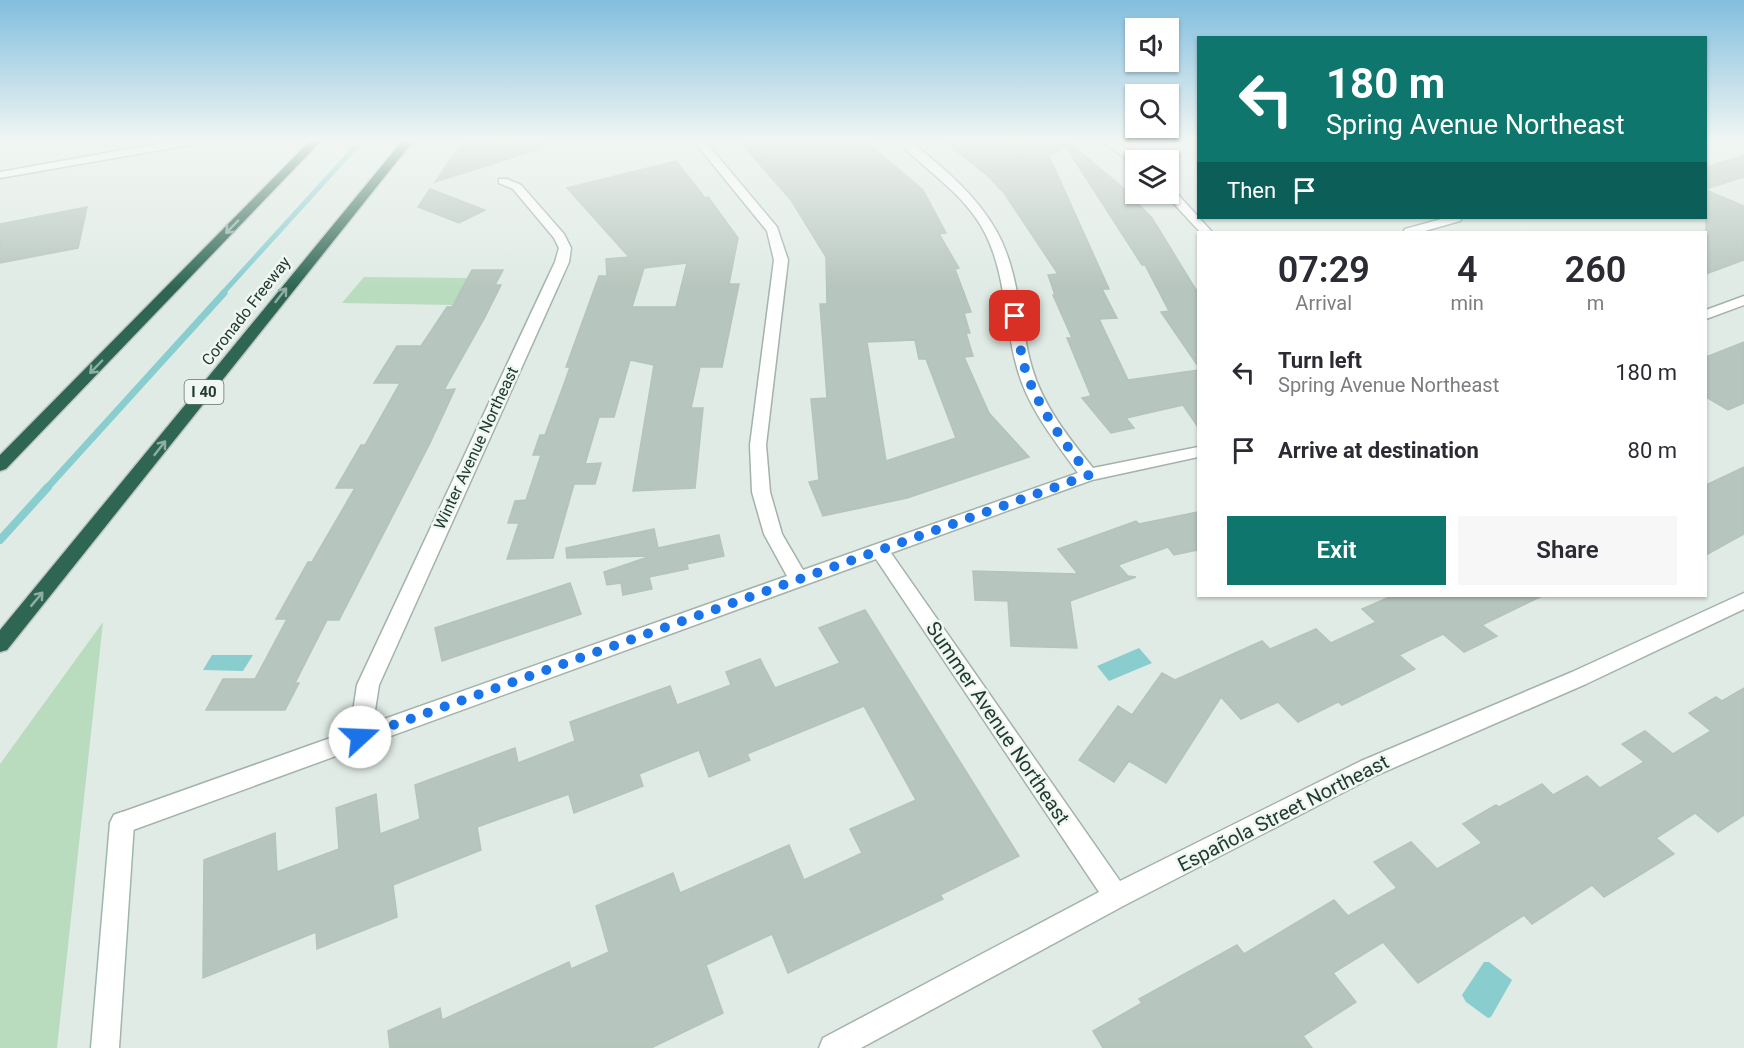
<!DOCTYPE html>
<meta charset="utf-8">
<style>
:root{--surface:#fff;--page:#f7f7f7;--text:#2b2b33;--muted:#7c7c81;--accent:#0f766e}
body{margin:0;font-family:Roboto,sans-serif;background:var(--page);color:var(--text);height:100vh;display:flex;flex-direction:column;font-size:22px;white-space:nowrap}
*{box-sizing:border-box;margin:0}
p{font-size:20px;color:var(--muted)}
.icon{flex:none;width:33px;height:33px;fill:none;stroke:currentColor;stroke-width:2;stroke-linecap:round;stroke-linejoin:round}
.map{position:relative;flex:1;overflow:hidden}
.side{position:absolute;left:1197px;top:231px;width:510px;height:366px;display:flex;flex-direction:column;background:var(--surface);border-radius:0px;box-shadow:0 2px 4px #0004}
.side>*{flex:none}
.guide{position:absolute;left:1197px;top:36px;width:510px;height:183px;border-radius:0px;box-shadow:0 2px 4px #0004;background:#0f766e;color:#fff;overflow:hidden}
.fabs{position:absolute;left:1125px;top:18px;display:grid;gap:12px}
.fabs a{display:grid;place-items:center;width:54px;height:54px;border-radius:0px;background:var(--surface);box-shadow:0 2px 4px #0004;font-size:30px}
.pin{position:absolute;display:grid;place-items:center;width:51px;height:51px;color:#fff;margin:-26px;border-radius:12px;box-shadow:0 3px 9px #0006}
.me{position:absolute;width:66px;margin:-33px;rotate:70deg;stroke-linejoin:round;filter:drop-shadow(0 0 4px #0008)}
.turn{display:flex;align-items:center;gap:21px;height:126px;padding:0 30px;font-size:27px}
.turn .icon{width:78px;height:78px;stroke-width:2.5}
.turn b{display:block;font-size:42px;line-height:51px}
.then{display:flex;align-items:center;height:57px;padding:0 30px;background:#0003;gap:12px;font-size:22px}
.eta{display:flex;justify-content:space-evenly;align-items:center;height:102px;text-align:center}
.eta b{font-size:36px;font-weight:600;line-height:42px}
.action{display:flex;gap:12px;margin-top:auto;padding:12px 30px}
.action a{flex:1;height:69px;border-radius:0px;background:var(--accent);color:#fff;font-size:24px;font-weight:600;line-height:69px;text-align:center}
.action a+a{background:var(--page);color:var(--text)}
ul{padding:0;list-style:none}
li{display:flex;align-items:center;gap:18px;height:78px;padding:0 30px}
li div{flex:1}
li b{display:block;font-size:22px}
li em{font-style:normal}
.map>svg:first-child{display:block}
</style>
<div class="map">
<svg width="1744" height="1048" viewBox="0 0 1744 1048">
<rect width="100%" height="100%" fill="#e0ebe5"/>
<g fill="#b9dcbe">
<polygon points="364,277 468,278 452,305 342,303"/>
<polygon points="103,622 57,1048 0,1048 0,764"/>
</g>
<g fill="#89cdcf">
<polygon points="1139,648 1152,663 1109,681 1097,666"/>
<polygon points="212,655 253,655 243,671 203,670"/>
<polygon points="1484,962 1489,962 1512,980 1491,1017 1488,1018 1466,1002 1462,995"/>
</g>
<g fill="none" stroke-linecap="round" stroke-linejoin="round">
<polyline stroke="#89cdcf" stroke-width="5" points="222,294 362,140"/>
<polyline stroke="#89cdcf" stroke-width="7" points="46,489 224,293"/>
<polyline stroke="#89cdcf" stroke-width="8" points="0,540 48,487"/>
</g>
<g fill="#b6c5bd" stroke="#b3c4bb" stroke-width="1.5" fill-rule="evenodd">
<path d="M738,140H864L923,190L946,233L939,234L959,268L955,269L971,312L964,313L970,333H966L973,356L964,357L989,413L1029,457L907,498L823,516L809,482L819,480L811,399L827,398L820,304H827L826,257L791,200ZM915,340L919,359H926L956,438L886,461L867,342Z"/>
<polygon points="942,140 1078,140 1071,144 1121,186 1152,218 1198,293 1198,366 1161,312 1169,311 1145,265 1142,265 1066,147 1049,156 1109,289 1102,289 1117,318 1099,319 1128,380 1198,370 1198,427 1183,405 1126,418 1134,428 1111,433 1082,398 1091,396 1067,338 1072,338 1053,295 1055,295 1048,275 1058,274 1004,193 988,176"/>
<polygon points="462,143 542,144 542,148 435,182"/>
<polygon points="1744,155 1744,177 1706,189 1706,167"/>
<path d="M676,161L705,198L708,197L738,238L729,284H739L722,367H700L691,408H703L695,488L633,491L654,365L630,360L614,417H599L585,464L601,463L595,484H574L553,558L507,559L519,523H508L515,501L526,500L541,455H533L540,435H545L564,384L570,367H566L599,276H607L606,259L629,257L567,188ZM687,263L676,307H632L644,268Z"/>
<polygon points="430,189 485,210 459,223 418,207"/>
<polygon points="1706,190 1744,206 1744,260 1706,274"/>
<polygon points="87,207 78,248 0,263 0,224"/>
<polygon points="472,270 503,270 495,285 501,285 485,317 444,390 455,389 430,443 339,620 327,620 295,683 299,683 285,710 206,710 223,679 255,679 287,619 276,619 308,562 312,562 355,488 336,488 361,445 365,445 400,383 374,383 397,346 421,346 447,307 452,307"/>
<polygon points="1744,342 1744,403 1728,410 1706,397 1706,357"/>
<polygon points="1744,467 1744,534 1706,555 1706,485"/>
<polygon points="1198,512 1198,550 1174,555 1168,547 1118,565 1128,576 1136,577 1070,601 1077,648 1011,646 1008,601 975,600 973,571 1078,574 1058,549 1136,521 1139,524"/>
<polygon points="654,529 658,548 719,535 724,556 687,564 688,569 649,577 652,589 623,595 621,583 607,585 604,572 651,556 567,558 566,548"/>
<polygon points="570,583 581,614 442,661 435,628"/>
<polygon points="1392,596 1542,596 1482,625 1497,636 1464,652 1443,634 1399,655 1415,669 1342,705 1338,702 1298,722 1278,702 1241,719 1221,697 1166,783 1129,761 1114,782 1079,760 1118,706 1132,715 1162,673 1175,680 1262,641 1270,649 1316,629 1331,643 1376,622 1362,609"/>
<polygon points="865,610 1019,856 940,895 943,899 788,973 772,934 706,965 723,1013 651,1048 390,1048 388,1031 440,1008 442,1020 569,962 571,969 609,952 596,906 673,873 680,893 789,845 804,880 862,853 850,829 916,800 864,706 747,754 750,760 709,777 699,750 639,774 643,786 574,813 569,794 477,827 481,850 393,885 397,917 317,949 316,932 203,978 204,860 275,833 277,872 339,849 336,808 376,794 380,834 420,819 415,785 515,748 518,763 575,741 570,722 614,706 670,686 677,705 731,685 726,672 760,659 775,688 840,663 819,628"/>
<polygon points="1744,688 1744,815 1718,832 1695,813 1656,838 1674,854 1604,897 1592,885 1532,924 1524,915 1418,983 1383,942 1333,973 1356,1002 1303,1036 1312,1048 1103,1048 1093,1031 1142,1003 1139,999 1237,945 1244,954 1334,900 1348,916 1397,888 1374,862 1411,842 1437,869 1482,843 1463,824 1496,805 1499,807 1542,784 1553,795 1587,776 1600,788 1644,762 1622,744 1645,731 1673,754 1711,731 1689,713 1716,697 1722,701"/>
</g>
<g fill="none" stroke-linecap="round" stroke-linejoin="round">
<defs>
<g id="street">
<path d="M693,140H704L777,227L788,260L766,445L770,492L782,534L803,570L1078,473C1055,441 1029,409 1018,371C1004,325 1007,276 985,233C964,192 926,172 897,140H909C942,167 976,194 997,232C1020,274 1019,323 1032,368C1043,406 1069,438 1093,468L1198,447V457L1092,480L891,553L1120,881L1361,761L1572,672L1744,593V609L1586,684L1377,775L1125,905L861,1048H819L823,1038L1099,892L876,559L122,834L114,831L110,823L114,815L350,731L357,685L555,262L559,248L554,238L513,189L499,183V179H507L521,185L564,234L571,248L569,262L379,685L373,723L787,576L764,534L752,492L750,445L774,260L767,231Z"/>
<polygon points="1101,140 1114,140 1141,160 1136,160 1136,164 1132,163"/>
<polygon points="1706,140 1718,140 1706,146"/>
<polygon points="1168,187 1172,188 1212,232 1200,232 1165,194 1168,194"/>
<polygon points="1445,218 1462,218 1460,221 1421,232 1403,232 1405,229"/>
<polygon points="1744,296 1744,305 1706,319 1706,310"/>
</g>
<g id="secondary">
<polygon points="179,140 205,140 200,143 0,178 0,172"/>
<polygon points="122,812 130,815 134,823 119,1048 91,1048 110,823 114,815"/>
</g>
<g id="highway">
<polygon points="311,140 322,140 6,469 0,471 0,455"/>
<polygon points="403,140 414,140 7,650 0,652 0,630"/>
</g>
</defs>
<use href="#street" stroke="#a3b3ab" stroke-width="3"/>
<use href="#secondary" stroke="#9fb6ab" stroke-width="3"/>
<use href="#highway" stroke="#c1c8c5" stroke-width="3"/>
<use href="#street" fill="#fff" fill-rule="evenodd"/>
<use href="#secondary" fill="#fff" fill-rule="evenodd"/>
<use href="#highway" fill="#2e6653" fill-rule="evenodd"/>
</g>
<defs><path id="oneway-shaft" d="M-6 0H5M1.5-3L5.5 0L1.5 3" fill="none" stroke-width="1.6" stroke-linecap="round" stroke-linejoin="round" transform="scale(1.5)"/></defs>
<g stroke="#8faea3">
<use href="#oneway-shaft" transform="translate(232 227) rotate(134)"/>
<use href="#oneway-shaft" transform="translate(281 295) rotate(-52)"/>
<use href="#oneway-shaft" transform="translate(96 367) rotate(134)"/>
<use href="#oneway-shaft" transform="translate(160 448) rotate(-52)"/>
<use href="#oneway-shaft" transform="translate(37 599) rotate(-50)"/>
</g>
<linearGradient id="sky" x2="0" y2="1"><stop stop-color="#82bede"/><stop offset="0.49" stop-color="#f1f6f3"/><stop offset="1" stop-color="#f1f6f3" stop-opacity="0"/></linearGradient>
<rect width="1744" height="287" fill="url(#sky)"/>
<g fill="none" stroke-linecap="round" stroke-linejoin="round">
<path stroke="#1a73e8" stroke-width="10" stroke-dasharray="0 18" d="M360,737L1089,475C1064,442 1040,411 1026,372C1020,354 1019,334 1015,316"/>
</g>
<g text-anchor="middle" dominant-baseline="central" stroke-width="5" stroke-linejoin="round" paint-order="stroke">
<rect fill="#f0f7f3" stroke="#5f736b" stroke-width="1.5" x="184.5" y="380" width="39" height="24" rx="4.5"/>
<g font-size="15" font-weight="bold" fill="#213b31">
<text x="204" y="392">I 40</text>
</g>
<g font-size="16" fill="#213b31" stroke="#f0f7f3">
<text transform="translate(246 311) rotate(-52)">Coronado Freeway</text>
<text transform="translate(476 448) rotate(-65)">Winter Avenue Northeast</text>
</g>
<g font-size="20" fill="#213b31" stroke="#f0f7f3">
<text transform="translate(998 723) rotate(56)">Summer Avenue Northeast</text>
<text transform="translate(1283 813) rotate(-27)">Española Street Northeast</text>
</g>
</g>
</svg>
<div class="fabs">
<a><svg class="icon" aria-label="sound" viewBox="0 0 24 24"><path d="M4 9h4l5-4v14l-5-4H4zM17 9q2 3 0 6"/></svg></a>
<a><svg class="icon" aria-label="search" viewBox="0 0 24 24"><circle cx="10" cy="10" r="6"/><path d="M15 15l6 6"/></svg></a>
<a><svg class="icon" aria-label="layers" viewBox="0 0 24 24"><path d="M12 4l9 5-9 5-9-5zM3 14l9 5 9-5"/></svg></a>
</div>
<div class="pin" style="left:1015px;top:316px;background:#d93025"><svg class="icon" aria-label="arrive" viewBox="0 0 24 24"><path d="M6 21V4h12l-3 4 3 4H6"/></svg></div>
<svg class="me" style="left:360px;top:737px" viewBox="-20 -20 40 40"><circle r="19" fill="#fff"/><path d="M0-13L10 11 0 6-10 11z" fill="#1a73e8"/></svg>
<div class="guide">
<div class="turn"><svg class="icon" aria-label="left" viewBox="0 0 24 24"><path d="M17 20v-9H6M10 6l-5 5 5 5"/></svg><div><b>180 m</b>Spring Avenue Northeast</div></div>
<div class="then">Then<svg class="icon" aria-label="arrive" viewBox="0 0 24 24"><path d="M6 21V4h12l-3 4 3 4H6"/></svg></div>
</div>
<section class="side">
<div class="eta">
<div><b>07:29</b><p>Arrival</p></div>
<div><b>4</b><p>min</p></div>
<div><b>260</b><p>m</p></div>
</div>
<ul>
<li><svg class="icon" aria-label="left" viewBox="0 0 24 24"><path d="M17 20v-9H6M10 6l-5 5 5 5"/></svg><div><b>Turn left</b><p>Spring Avenue Northeast</p></div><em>180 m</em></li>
<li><svg class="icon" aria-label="arrive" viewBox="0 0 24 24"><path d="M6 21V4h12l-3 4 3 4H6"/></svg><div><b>Arrive at destination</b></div><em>80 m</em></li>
</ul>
<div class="action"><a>Exit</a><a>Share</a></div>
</section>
</div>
